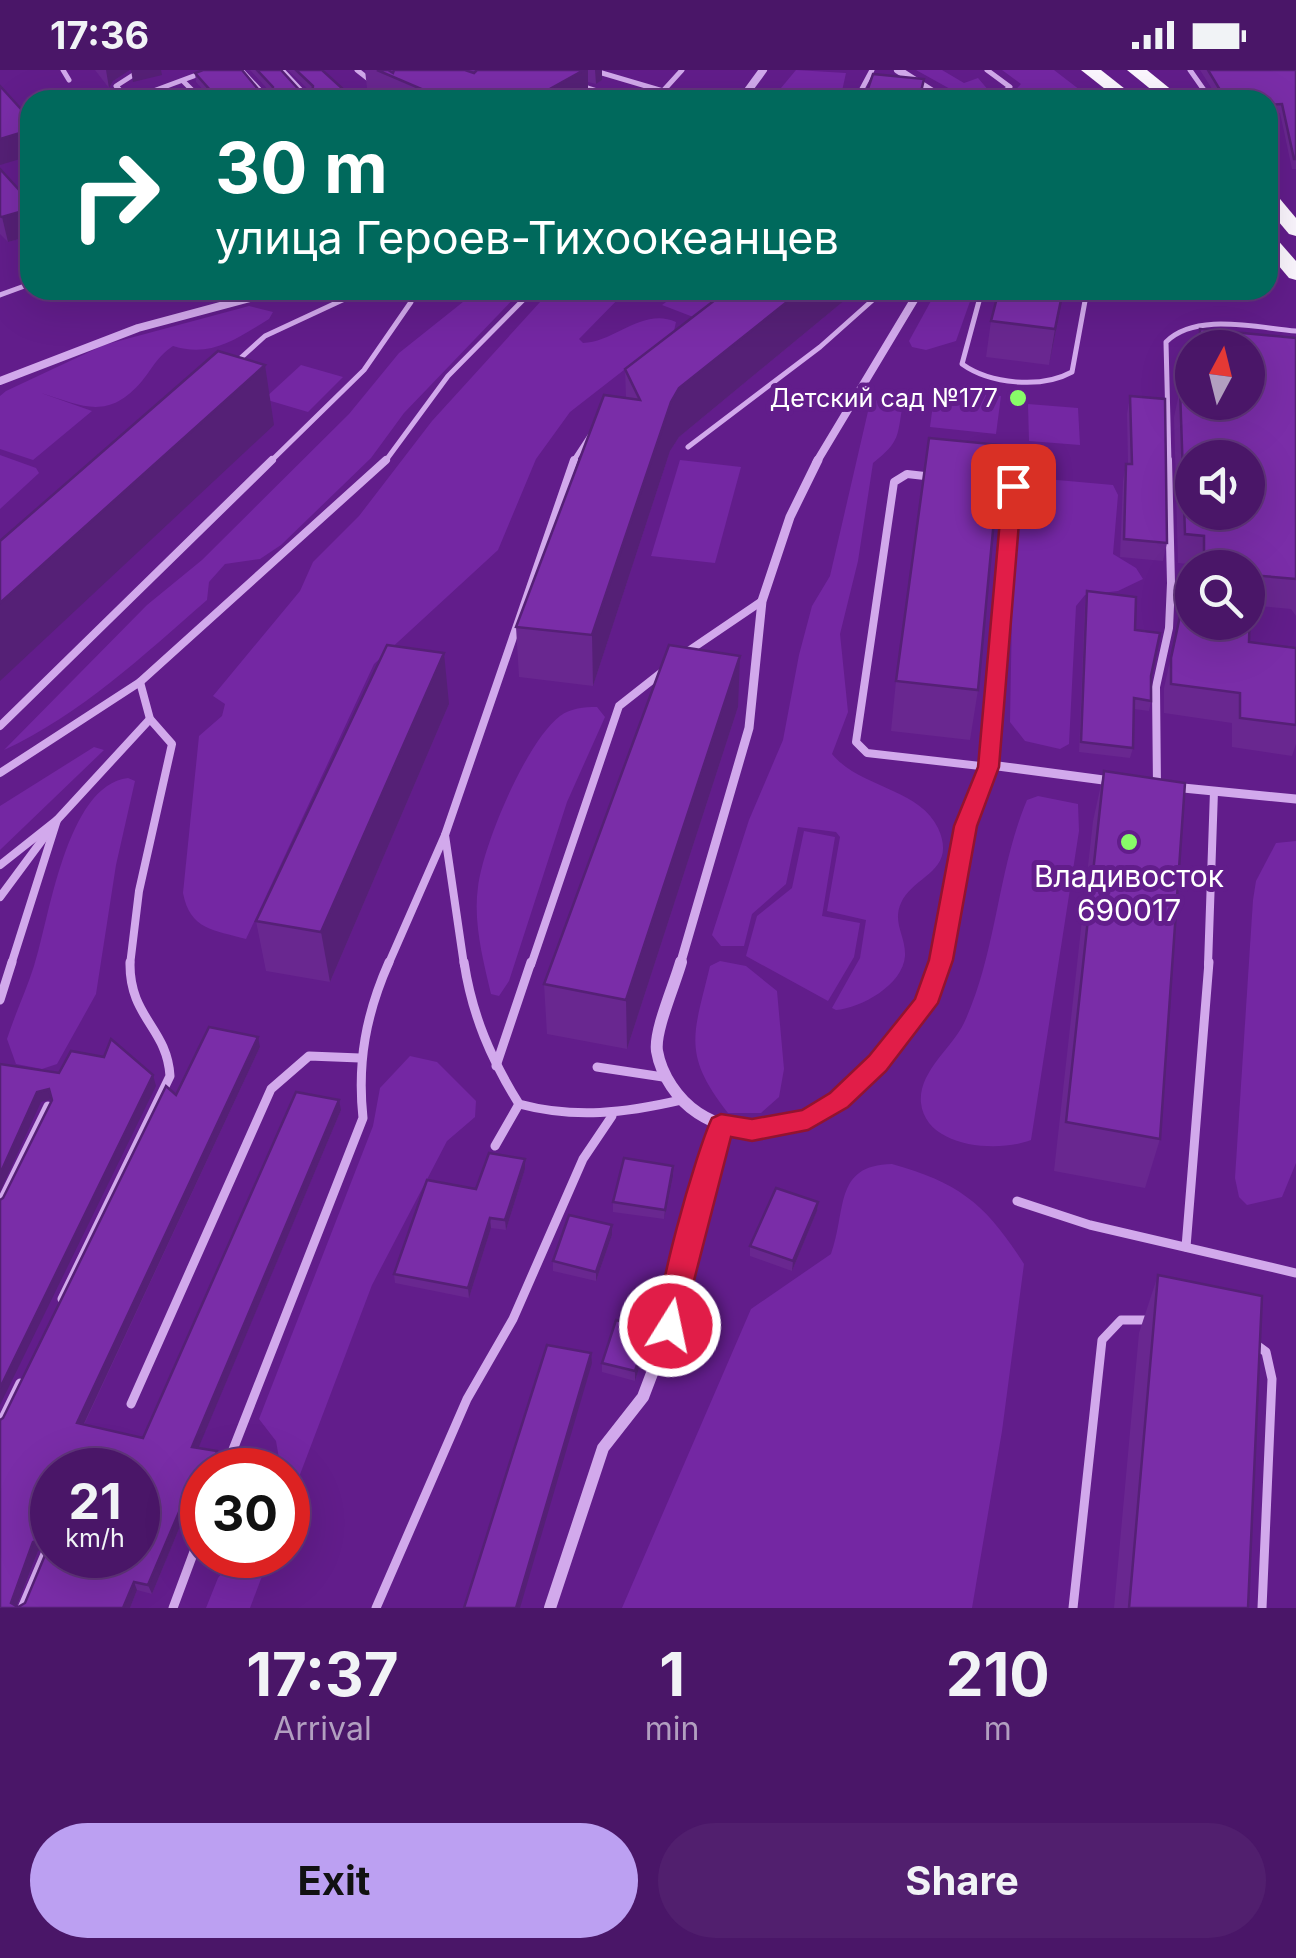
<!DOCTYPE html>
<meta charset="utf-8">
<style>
:root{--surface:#4a1668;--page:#511f6e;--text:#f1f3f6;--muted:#b29fc0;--line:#61357c;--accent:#bca0f2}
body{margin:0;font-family:Inter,sans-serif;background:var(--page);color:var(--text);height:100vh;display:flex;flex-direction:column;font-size:38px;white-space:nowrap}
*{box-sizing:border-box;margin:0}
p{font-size:32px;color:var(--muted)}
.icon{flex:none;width:55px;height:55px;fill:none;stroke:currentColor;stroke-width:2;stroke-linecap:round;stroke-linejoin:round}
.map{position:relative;height:1538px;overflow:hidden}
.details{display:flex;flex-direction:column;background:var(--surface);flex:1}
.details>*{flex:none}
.banner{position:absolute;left:20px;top:20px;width:1258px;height:210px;border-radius:30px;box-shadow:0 10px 40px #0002,0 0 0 2px var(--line);background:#00695c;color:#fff;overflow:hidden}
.needle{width:65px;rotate:7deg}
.controls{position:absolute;left:1175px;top:260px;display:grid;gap:20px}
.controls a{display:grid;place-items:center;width:90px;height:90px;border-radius:50%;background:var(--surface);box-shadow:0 10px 40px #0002,0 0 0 2px var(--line);font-size:50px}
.speed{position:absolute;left:30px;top:1378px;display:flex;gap:20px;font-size:50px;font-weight:700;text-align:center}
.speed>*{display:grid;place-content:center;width:130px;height:130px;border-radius:50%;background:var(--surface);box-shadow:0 10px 40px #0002,0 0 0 2px var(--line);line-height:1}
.speed small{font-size:25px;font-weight:400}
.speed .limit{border:15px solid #d22;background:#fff;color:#111}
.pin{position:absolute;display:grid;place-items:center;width:85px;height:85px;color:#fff;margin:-42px;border-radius:20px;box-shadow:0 5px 15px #0006}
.me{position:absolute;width:110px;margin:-55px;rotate:10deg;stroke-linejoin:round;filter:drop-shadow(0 0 8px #0008)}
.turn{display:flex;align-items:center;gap:35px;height:210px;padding:0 30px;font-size:45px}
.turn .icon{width:130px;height:130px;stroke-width:2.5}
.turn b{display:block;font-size:70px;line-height:85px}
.eta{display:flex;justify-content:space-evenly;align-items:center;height:170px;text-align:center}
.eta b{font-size:60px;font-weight:700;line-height:70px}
.action{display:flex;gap:20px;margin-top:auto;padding:20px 30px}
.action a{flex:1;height:115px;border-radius:60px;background:var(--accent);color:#111;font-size:40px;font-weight:700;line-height:115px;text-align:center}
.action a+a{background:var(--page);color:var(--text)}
.status{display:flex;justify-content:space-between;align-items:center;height:70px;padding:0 50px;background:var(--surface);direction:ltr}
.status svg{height:28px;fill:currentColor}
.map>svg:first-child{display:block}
</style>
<div class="status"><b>17:36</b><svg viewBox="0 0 49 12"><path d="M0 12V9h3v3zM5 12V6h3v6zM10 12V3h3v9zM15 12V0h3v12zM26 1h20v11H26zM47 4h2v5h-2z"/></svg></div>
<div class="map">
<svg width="1296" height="1538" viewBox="0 0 1296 1538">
<rect width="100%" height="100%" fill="#621d8b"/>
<g fill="#7427a3">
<polygon points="796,0 846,3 840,30 771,30"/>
<polygon points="916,0 942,0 964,13 978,8 989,21 980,28 961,25"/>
<polygon points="1002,0 1054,0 1093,30 1006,30 1021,14"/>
<path d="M478,220H522L404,343L371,388L281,475L260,489L225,494L209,512L207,530C144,585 80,645 4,680L147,535L202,490L349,344L399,283Z"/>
<path d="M551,220H627L579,269L583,273C615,272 643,237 676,252L674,261L570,342L536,389L498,480L374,594L246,869C214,860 190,860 183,823L199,666L222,646L225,634L213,626L300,521L313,492L359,446L432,351Z"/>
<polygon points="683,220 741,220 701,250 662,235"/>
<polygon points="937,220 974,220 956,271 926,280 912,277 909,271"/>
<path d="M249,236L273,242L269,249C236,269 211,288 173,276C157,287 154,296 142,311C108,351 83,336 41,323L92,341L33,390L0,379V326L6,321L104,275Z"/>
<polygon points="301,295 343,307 308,342 264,329"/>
<polygon points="935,319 1001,326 996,364 930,357"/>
<path d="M896,327L903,333C897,366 901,371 873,393L858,491L840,564L848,642L832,684C860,718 919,718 938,758C958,802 913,805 901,833C892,853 906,866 905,886C903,915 861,938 836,940L832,938L860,888L866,850L827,841L840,767L836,762L798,757L786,814L752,844L744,876H721L712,865L749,750L783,670L799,585L812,536L830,506L869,337L878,329Z"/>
<polygon points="1028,334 1078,338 1080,375 1029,371"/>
<polygon points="0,385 36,398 39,403 0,439"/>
<polygon points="680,390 741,397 715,493 651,486"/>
<polygon points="1046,409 1113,415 1118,425 1113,484 1136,498 1143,509 1118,521 1085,525 1076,536 1069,674 1060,679 1025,671 1010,652 1013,485 1021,422"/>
<path d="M597,637L605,647L567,732L509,911L499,926L491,924C483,890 473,852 478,817C483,775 526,672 560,646C571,638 584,637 597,637Z"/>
<polygon points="94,677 104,680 0,780 0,736"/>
<path d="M128,708L135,711L116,795L96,924L57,994L42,999L16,994L7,969C15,944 26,921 34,896C49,851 66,715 128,708Z"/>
<path d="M1038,726L1078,734L1079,761L1031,1070C998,1083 926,1078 921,1033C918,1002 952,978 964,953C997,882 997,801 1027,730Z"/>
<polygon points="804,761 835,767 822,846 860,853 854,887 828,931 746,886 757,846 792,818"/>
<polygon points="1296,771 1296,1093 1282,1127 1247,1135 1239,1127 1235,1108 1253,830 1256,811 1276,773"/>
<path d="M720,891L746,896L777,921L784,999L779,1027L761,1043H728C681,983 694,964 710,896Z"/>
<polygon points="410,986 437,992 476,1031 475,1047 447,1071 372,1215 288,1436 288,1400 281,1400 276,1371 259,1349 373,1056 380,1018"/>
<path d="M892,1094C961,1113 987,1136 1024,1194L1002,1361L972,1538H622L751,1239L831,1184C847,1141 833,1095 892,1094Z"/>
<polygon points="237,1485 270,1485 250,1538 206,1538 218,1508"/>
</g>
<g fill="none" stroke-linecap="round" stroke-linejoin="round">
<g stroke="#d2a9ec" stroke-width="5">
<polyline points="63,0 69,10"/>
<polyline points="241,0 269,30"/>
<polyline points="282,0 310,30"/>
<polyline points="357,0 371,11"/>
<polyline points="592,0 663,21"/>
<polyline points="682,0 663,21 689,30"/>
<polyline points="987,0 1010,17 993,30"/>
<polyline points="1190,0 1211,30"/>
<polyline points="183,11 202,30"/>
<polyline points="581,16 625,30"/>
<polyline points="128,29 116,16 141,0"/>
<polyline points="129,30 210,0"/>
<polyline points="856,30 872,0"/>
<path d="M982,220L962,294C990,314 1041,319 1072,302L1087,220"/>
<polyline points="0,225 30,214"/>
<polyline points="234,294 265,266 364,220"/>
<polyline points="688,377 820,277 884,220"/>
<polyline points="269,393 364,300 411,232 407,220"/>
<polyline points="384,393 448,306 533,220"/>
<polyline points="572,393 593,361"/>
<path d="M1169,393L1166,272C1196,242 1257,258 1296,261"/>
</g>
<g stroke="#d2a9ec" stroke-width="8">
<polygon points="907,404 1013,416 989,697 867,683 856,672 894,412"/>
<polyline points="684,584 762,531"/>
<polyline points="140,612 386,390"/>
<polyline points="0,656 272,390"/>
<polyline points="0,703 140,612 150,649 172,674 139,821 130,895"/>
<polyline points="1157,716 1156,617 1169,558 1171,513 1168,390"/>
<polyline points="0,795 57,750 11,895"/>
<polyline points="0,827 57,750 150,649"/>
<polyline points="388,895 445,765"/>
<polyline points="464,895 445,765 574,390"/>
<polyline points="531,895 619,636 666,599"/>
<polyline points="1208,895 1214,721"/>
</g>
<g stroke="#d2a9ec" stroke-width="9">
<path d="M464,892C472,945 491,989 519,1034C575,1049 625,1043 681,1030"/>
<polyline points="0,930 12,892"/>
<polyline points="496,996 531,892"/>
<polyline points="597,997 663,1007"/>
<polyline points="495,1076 519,1034"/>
<polyline points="1017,1131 1090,1155 1296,1203"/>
<polyline points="0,1134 48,1036"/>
<polyline points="1186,1177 1209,892"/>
<path d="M62,1229L170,1006C167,957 129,948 130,892"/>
<polyline points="1251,1271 1266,1282 1272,1309 1262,1538"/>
<polyline points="131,1334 271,1019 309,986 360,988"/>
<polyline points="0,1354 20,1313"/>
<path d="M225,1400L363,1048C357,992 366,944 389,892"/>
<polyline points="22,1538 45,1484"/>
<polyline points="173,1538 202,1460"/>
<polyline points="376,1538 467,1329 513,1249 583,1089 612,1046"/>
<polyline points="1073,1538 1102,1270 1121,1250 1150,1250"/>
</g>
<g stroke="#d2a9ec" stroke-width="8">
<polyline points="898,0 945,30"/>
<polyline points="741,30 763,0"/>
<polyline points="0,311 138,258 280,220"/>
<polyline points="816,393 920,220"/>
</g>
<g stroke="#d2a9ec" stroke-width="9">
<polyline points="1173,717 1296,729"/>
<polyline points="680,895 749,658 762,531 790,447 818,390"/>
<polyline points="940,895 983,702 998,696 1111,711"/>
</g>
<g stroke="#d2a9ec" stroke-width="12">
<path d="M681,892C675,914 654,961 657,981C661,1005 678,1030 698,1043C794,1105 915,977 941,892"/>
<polyline points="550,1538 603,1378 643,1327 670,1256 674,1223 721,1055"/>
</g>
<g fill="#fcf7ff" fill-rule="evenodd">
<polygon points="1081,0 1101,0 1139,30 1119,30"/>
<polygon points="1127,0 1147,0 1184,30 1164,30"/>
<polygon points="1268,121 1275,123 1296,148 1296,166 1289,164 1268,139"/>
<polygon points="1268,165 1275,167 1296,191 1296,210 1289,208 1268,183"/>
</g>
</g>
<g fill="#692790" fill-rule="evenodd">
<polygon points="95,0 130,0 113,11 109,18"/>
<polygon points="250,0 281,0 304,25 312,26 313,24 288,0 322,0 355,30 212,30 196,12 195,3 263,25 271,26 272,24"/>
<polygon points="365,0 602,0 602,10 596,14 588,12 588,30 374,30 368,27"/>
<polygon points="1200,0 1296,0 1296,99 1292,99 1280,43 1268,44 1268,30 1219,30"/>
<polygon points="0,99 30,132 30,166 8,172 0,164"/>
<polygon points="728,220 857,220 679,367 670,381 593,616 519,607 516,557 626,328 625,299"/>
<polygon points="1064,220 1049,295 986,287 991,251"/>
<polygon points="1200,259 1296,268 1296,546 1291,539 1250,535 1249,572 1296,578 1296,674 1292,686 1232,677 1232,653 1164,643 1164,618 1180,546 1248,552 1248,498 1197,498 1197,495 1178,493 1174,347 1180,319 1192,332 1248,278 1195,278"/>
<polygon points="1130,326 1167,473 1163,491 1120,487 1123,411 1126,394 1128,394 1127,344"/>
<polygon points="1087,521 1135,560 1151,606 1151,631 1149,641 1134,639 1133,678 1130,688 1079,682 1085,532"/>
<polygon points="896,611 978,620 970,670 891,661"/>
<polygon points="449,634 330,912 266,901 256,851"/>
<polygon points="738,637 627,979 547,964 544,914"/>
<polygon points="1104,701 1160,1069 1145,1118 1054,1101 1093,751"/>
<path d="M260,977L84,1355L143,1368L341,1040L198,1378L220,1390L218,1396L220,1399L271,1390L274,1400H202V1439L188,1437L152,1524L137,1520L130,1538H0L3,1348L176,1025ZM48,1477L25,1533L17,1537L38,1481Z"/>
<polygon points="673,1096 673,1106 664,1149 613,1142 613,1132"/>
<polygon points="525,1099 506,1160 491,1158 469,1228 395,1213 394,1204 476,1119"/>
<polygon points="818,1132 817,1141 792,1201 750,1186 750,1176"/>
<polygon points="612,1165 596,1211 553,1201 553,1191"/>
<polygon points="1158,1205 1248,1538 1114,1538 1139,1263"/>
<polygon points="649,1267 635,1311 602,1302 602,1293"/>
</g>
<g fill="#552076">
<polygon points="106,0 130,0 113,11 109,18"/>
<polygon points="131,0 161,0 162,5 133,12"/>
<polygon points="584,0 588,0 588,30 530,30"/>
<polygon points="595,0 602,0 602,10 596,14"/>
<polygon points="30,60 30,86 0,95 0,69"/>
<polygon points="30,139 30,166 8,172 2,147"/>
<polygon points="802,220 857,220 679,367 670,381 593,616 592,565 671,332 679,318"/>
<polygon points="1063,220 1064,220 1049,295 1055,259"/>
<polygon points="265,295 274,355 0,611 0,533"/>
<polygon points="444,583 449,634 330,912 321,862"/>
<polygon points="740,586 738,637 627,979 626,930"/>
<polygon points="258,967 260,977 80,1362 77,1353"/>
<polygon points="153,1005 156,1016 0,1335 0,1318"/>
<polygon points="49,1019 52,1029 41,1032 0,1122 0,1104 37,1022"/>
<polygon points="339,1030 341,1040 195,1386 192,1377"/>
<polygon points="525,1089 525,1099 506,1160 505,1150"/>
<polygon points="673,1096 673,1106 664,1149 665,1140"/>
<polygon points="818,1132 817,1141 792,1201 793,1191"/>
<polygon points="490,1148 491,1158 469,1228 468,1218"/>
<polygon points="612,1155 612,1165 596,1211 596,1202"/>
<polygon points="649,1258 649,1267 635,1311 635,1301"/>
<polygon points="591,1283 592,1293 520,1538 516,1538"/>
<polygon points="217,1381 220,1390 217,1400 214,1391"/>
<polygon points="185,1428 188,1437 152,1524 148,1515"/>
<polygon points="45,1468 49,1477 38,1481 16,1538 11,1533 33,1472"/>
<polygon points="134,1512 137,1520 130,1538 123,1538"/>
</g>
<g fill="#7a2da8" stroke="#552076" stroke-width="2.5" fill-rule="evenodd">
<polygon points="203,0 242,0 263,25 271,26 273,17 257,0 281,0 304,25 312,26 313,16 296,0 322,0 355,30 219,30 195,3"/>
<polygon points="377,0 388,0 393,3 394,0 465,0 474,3 477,0 584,0 530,30 447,30"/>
<polygon points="1208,0 1296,0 1296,89 1294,89 1282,34 1268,35 1268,30 1226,30"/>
<polygon points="873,4 924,9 919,30 864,30"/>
<polygon points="0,16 30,49 30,60 0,69"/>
<polygon points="0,99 30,132 30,139 2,147 0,146"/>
<polygon points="728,220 802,220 679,318 671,332 592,565 516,557 604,325 640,330 625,299"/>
<polygon points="999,220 1063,220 1055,259 991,251"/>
<path d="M1200,259L1296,268V509L1251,505L1249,572L1296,578V655L1240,648V623L1171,614V588L1180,546L1192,548V552H1248V498H1204V466L1185,464L1180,319L1192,320V332H1248V278H1200ZM1192,388H1248V442H1192Z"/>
<polygon points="218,281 265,295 0,533 0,471"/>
<polygon points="1130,326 1165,329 1167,473 1124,469 1126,394 1132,394"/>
<polygon points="929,368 1001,375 978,620 896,611"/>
<polygon points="1087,521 1136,527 1135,560 1160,563 1151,606 1151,631 1134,628 1133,678 1081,672"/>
<polygon points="387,575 444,583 321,862 256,851"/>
<polygon points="669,575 740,586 626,930 544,914"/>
<polygon points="1104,701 1185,713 1160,1069 1066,1052"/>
<path d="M209,957L258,967L77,1353L143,1368L296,1022L339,1030L192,1377L217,1381L214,1391L220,1399L228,1397L234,1383L271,1390L268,1400H202V1430L185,1428L148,1515L134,1512L123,1538H0V1350L3,1348L166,1016L176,1025ZM52,1400H138V1485H52ZM45,1468L48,1478L25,1533L18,1537L11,1533L33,1472Z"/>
<polygon points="111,969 153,1005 0,1318 0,1130 3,1128 52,1030 49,1019 37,1022 0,1104 0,994 59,1003 71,981 104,987"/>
<polygon points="489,1083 525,1089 505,1150 490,1148 468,1218 394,1204 427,1110 476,1119"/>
<polygon points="624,1088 673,1096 665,1140 613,1132"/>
<polygon points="776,1118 818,1132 793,1191 750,1176"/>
<polygon points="569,1145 612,1155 596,1202 553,1191"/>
<polygon points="1158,1205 1262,1226 1248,1538 1129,1538"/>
<polygon points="616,1250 649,1258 635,1301 602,1293"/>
<polygon points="547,1275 591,1283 516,1538 464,1538"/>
</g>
<path fill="#e11d48" stroke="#92132f" stroke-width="2.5" d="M1013,411L1022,416L999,697L977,756L953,890L938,933L886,1001L848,1037L808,1060L752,1071L731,1067L680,1265L670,1269L660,1265C649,1242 698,1076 712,1048L721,1044L752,1049L802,1040L830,1023L869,986L915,929L929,890L954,756L978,697L1003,416Z"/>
<g fill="#88fb68" stroke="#621d8b" stroke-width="4">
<circle cx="1018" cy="328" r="10"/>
<circle cx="1129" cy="772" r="10"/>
</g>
<g text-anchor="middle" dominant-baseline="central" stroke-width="10" stroke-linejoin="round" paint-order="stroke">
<g font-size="25" fill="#fff" stroke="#621d8b" text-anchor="end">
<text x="998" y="328">Детский сад №177</text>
</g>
<g font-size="30" fill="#fff" stroke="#621d8b">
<text x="1129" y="806">Владивосток<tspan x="1129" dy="34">690017</tspan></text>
</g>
</g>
</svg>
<div class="controls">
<a><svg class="needle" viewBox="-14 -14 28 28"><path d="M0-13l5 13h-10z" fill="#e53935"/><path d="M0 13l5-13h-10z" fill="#b29fc0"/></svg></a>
<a><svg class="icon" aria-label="sound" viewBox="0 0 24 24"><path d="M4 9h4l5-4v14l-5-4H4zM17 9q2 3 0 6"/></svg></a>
<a><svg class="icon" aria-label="search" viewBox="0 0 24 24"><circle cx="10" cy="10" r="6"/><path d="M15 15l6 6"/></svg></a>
</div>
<div class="speed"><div>21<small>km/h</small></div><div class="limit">30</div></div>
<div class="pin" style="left:1013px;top:416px;background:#d93025"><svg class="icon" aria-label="arrive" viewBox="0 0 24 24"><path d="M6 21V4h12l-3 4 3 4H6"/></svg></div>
<svg class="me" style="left:670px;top:1256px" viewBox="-20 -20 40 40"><circle r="17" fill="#e11d48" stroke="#fff" stroke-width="3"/><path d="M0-11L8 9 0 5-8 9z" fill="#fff"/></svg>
<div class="banner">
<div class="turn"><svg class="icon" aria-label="right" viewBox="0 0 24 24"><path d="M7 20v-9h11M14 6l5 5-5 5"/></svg><div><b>30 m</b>улица Героев-Тихоокеанцев</div></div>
</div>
</div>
<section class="details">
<div class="eta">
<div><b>17:37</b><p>Arrival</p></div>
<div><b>1</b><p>min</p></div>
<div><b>210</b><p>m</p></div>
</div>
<div class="action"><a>Exit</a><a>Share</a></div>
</section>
